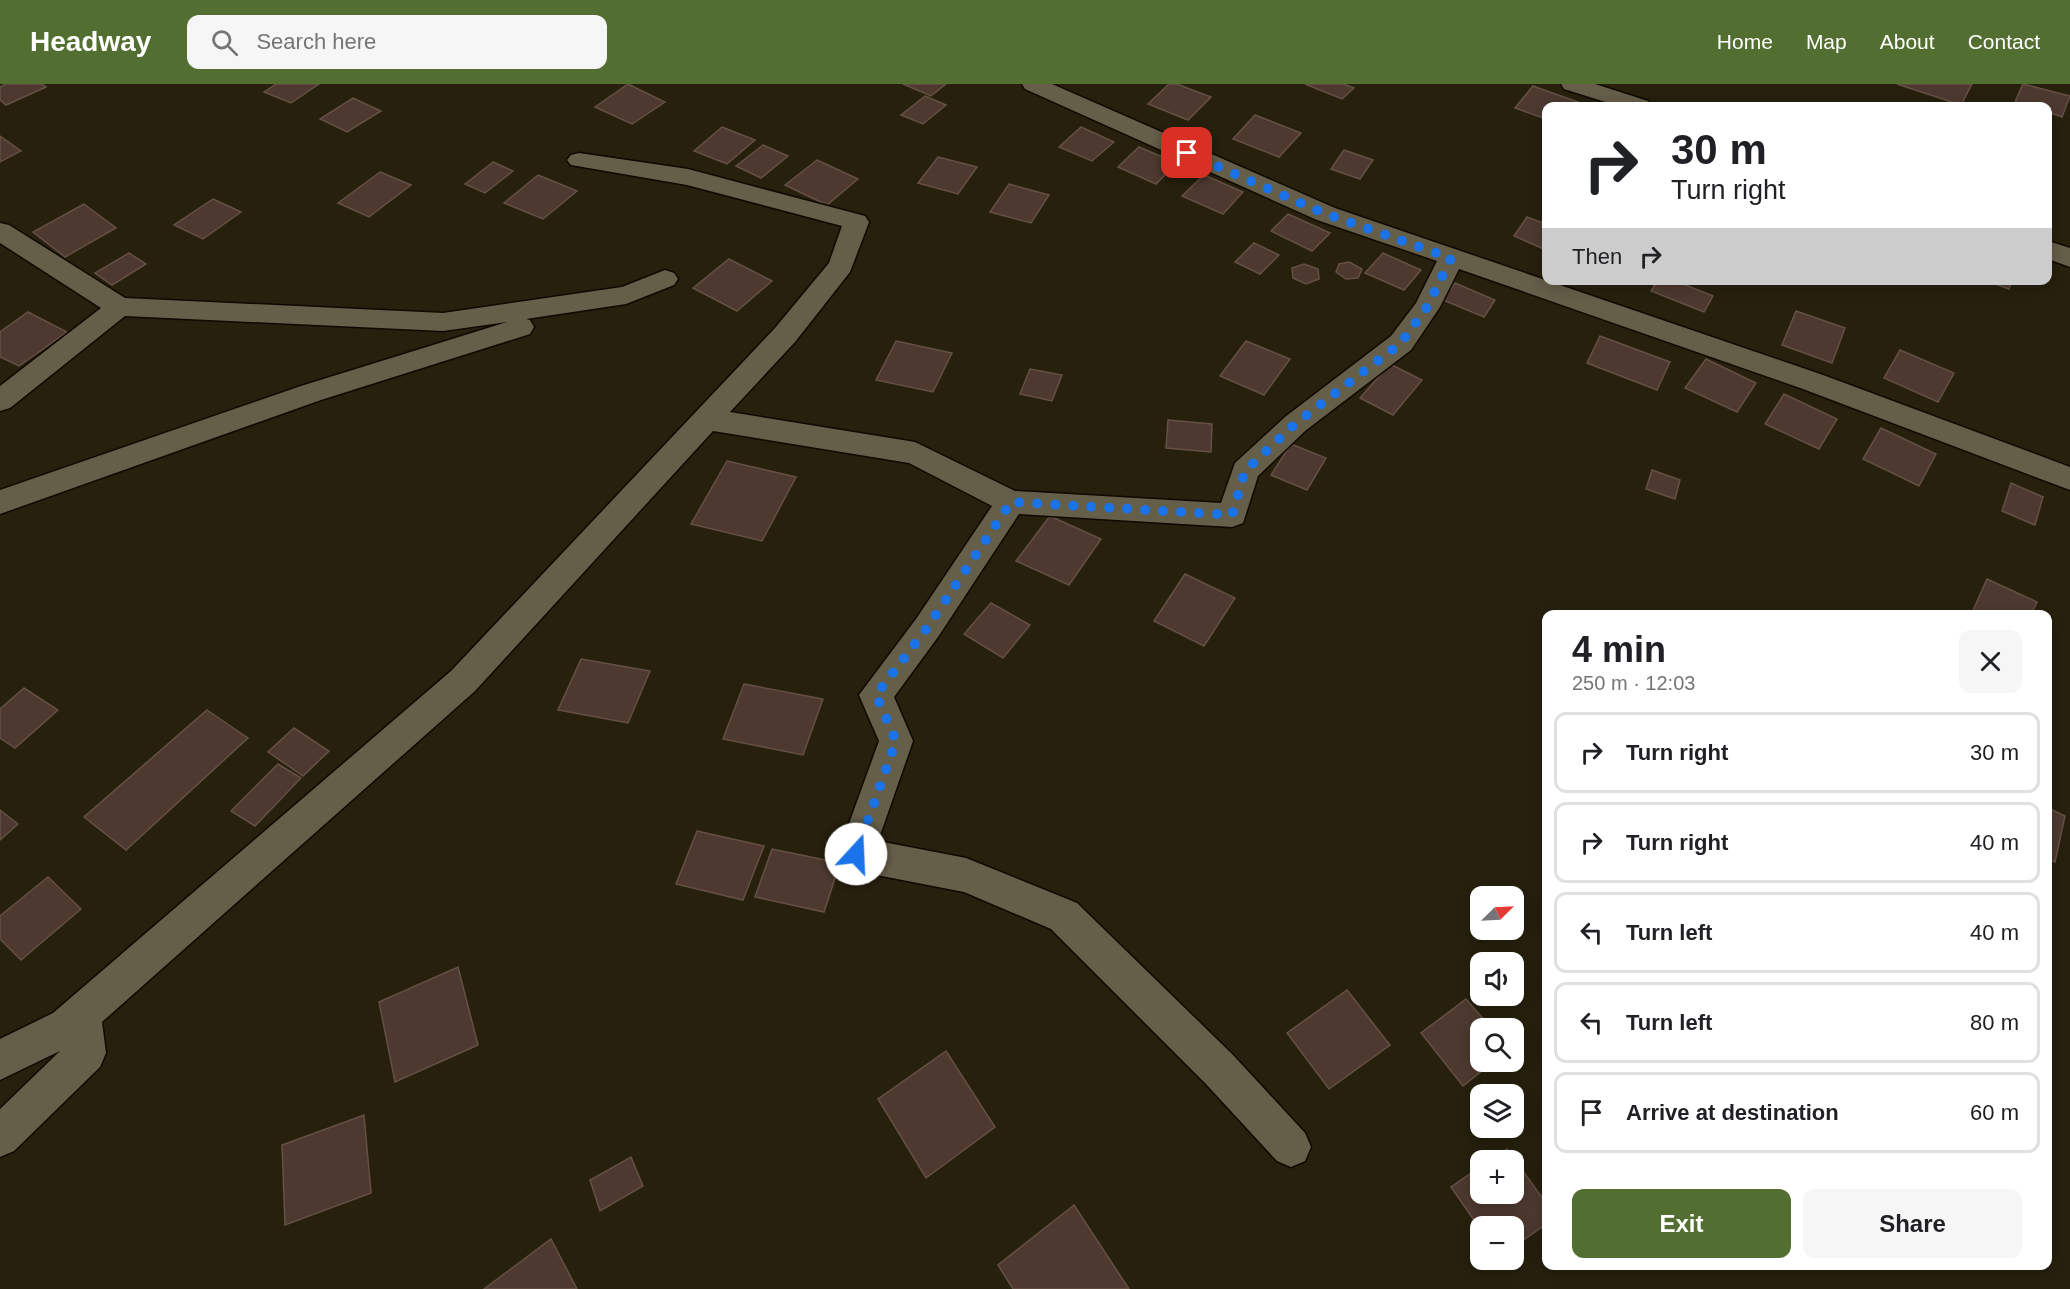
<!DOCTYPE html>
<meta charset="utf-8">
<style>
:root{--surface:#fff;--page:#f6f6f6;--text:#202124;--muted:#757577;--line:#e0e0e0;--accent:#526e31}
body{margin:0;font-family:Helvetica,sans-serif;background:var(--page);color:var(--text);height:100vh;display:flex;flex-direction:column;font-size:22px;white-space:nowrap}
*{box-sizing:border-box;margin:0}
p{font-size:20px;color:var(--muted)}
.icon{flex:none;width:33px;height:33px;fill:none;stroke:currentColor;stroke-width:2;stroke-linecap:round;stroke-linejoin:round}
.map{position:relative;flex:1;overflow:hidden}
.drawer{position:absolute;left:1542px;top:526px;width:510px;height:660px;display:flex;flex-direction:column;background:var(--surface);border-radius:12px;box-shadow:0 3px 15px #0003}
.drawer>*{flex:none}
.guide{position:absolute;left:1542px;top:18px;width:510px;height:183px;border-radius:12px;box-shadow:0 3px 15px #0003;background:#fff;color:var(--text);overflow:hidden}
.needle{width:39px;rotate:66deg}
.controls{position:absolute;left:1470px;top:802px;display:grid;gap:12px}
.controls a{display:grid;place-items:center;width:54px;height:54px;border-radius:12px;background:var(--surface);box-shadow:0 3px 15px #0003;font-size:30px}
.pin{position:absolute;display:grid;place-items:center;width:51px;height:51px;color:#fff;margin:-26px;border-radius:12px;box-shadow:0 3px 9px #0006}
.me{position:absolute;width:66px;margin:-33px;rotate:20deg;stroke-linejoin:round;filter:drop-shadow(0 0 4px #0008)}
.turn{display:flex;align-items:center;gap:21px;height:126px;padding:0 30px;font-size:27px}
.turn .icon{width:78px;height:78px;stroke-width:2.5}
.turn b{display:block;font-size:42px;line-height:51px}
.then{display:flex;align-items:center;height:57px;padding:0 30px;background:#0003;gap:12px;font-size:22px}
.round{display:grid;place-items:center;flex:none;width:63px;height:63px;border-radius:12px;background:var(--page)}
.overview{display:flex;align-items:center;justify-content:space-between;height:102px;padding:0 30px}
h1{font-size:36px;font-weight:700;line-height:45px}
.cta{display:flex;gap:12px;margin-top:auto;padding:12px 30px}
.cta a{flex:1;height:69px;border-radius:12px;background:var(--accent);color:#fff;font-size:24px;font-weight:700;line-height:69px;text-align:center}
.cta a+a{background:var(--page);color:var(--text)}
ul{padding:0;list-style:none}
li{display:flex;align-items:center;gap:18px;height:81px;margin:0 12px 9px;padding:0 18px;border:3px solid var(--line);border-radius:12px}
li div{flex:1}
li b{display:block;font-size:22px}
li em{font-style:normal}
header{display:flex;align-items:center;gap:36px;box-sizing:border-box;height:84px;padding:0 30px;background:var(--accent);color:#fff}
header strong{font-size:28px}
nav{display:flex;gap:33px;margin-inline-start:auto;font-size:21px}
.search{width:420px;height:54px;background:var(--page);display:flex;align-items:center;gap:15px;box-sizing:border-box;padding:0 21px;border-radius:12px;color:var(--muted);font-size:22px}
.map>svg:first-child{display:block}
</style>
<header>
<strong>Headway</strong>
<div class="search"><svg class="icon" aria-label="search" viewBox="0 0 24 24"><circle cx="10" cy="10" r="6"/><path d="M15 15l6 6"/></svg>Search here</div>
<nav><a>Home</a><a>Map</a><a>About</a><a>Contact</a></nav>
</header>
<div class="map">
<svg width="2070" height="1205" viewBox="0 0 2070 1205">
<rect width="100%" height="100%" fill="#26200d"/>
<g fill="#4d392f" stroke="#655045" stroke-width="1.5">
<polygon points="6,0 42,0 46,3 6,21 0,16 0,3"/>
<polygon points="276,0 319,0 291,19 264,8"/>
<polygon points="628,0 665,18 632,40 595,23"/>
<polygon points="903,0 946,0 931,12"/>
<polygon points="1169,0 1177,0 1211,13 1188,36 1148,20"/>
<polygon points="1305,0 1344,0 1354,4 1342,15"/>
<polygon points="1897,0 1972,0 1961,21"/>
<polygon points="2023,0 2070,12 2062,33 2048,28 2048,22 2030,22 2015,18"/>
<polygon points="1533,2 1581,19 1578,22 1546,22 1546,35 1515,24"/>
<polygon points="925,12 946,21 923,40 901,31"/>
<polygon points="353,14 381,27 347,48 320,35"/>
<polygon points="1255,31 1301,49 1279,73 1233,55"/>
<polygon points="722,43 755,56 727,80 694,67"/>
<polygon points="1081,43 1114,58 1092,77 1059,63"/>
<polygon points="0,52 21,67 0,78"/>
<polygon points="763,61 788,72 761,94 736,82"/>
<polygon points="1139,63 1177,79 1156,100 1118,83"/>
<polygon points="1344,66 1373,76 1360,95 1331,85"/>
<polygon points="938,73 977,83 958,110 918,99"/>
<polygon points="817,76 858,95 827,121 785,101"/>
<polygon points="493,78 513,87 485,109 465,100"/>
<polygon points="380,88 411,101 369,133 338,119"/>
<polygon points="538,91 577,107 543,135 504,119"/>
<polygon points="1204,91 1243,108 1223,130 1182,112"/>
<polygon points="1009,100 1049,111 1031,139 990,128"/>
<polygon points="213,115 241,128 203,155 174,141"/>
<polygon points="84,120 116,144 65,173 33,148"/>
<polygon points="1288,130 1330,149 1312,167 1271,147"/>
<polygon points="1527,133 1546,140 1546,166 1514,152"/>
<polygon points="1254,159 1279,171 1260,190 1235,178"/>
<polygon points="129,169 146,180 112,201 95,189"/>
<polygon points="1383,169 1421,186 1404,206 1365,189"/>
<polygon points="729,175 772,197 737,227 693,204"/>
<polygon points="1349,178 1362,185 1358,194 1346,195 1336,188 1339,180"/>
<polygon points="1304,180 1318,185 1319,195 1306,200 1293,194 1292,184"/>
<polygon points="1658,196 1673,196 1713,212 1704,228 1651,207"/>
<polygon points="1985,196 2012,196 2009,205"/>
<polygon points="1455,199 1495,216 1484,233 1443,216"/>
<polygon points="1796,227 1845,244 1832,279 1782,261"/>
<polygon points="28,228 67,248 19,282 0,273 0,248"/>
<polygon points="1600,252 1670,278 1657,306 1587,279"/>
<polygon points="896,257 952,269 933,308 876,296"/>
<polygon points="1246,257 1290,275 1264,311 1220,292"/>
<polygon points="1900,266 1954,289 1938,318 1884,294"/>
<polygon points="1706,275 1756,299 1737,328 1685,304"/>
<polygon points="1390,280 1422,296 1393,331 1360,314"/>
<polygon points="1030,285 1062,291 1052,317 1020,310"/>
<polygon points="1784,310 1837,335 1819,365 1765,340"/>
<polygon points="1168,336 1212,340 1211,368 1166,364"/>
<polygon points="1881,344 1936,370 1919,402 1863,375"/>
<polygon points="1291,360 1326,374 1307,406 1271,391"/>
<polygon points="727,377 796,393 762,457 691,440"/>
<polygon points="1652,386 1680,396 1675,415 1646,405"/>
<polygon points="2011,399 2043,413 2035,441 2002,427"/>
<polygon points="1050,432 1101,455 1069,501 1016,477"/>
<polygon points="1185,490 1235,514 1204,562 1154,537"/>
<polygon points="1987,495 2037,518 2031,531 1971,531"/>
<polygon points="991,519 1030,541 1003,574 964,550"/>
<polygon points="581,575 650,587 628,639 558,626"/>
<polygon points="744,600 823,615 803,671 723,655"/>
<polygon points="24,604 58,626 15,664 0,654 0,625"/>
<polygon points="207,626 248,654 126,766 84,733"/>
<polygon points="294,644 329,667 303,692 268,668"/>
<polygon points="278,680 301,694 255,742 231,727"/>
<polygon points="2048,724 2065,732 2055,778 2048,774"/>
<polygon points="0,726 18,740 0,756"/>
<polygon points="697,747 764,762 743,816 676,800"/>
<polygon points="772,765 840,779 824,828 755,813"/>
<polygon points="48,793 81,825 21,876 0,855 0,832"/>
<polygon points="458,883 478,961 395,998 379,918"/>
<polygon points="1347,906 1390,961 1329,1005 1287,949"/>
<polygon points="1466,915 1492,945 1480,945 1480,978 1493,978 1463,1002 1421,949"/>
<polygon points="946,967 995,1043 926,1094 878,1015"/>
<polygon points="364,1031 371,1109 285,1141 282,1061"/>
<polygon points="1507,1065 1546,1119 1546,1140 1514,1163 1514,1143 1480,1143 1480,1145 1451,1103 1480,1083 1480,1110 1514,1110 1514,1077 1489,1077"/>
<polygon points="631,1073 643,1102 600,1127 590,1096"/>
<polygon points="1074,1121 1129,1205 1013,1205 998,1181"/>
<polygon points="551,1155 577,1205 484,1205"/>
</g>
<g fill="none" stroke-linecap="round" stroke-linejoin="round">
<defs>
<g id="minor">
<polygon points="1022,0 1052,0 1335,124 1823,291 2070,383 2070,406 1803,305 1459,185 1440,223 1411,266 1305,347 1258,392 1243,439 1232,443 1019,430 938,553 894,613 913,657 878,757 966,774 1077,819 1233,971 1305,1049 1311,1063 1305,1077 1291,1083 1277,1077 1205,999 1051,845 964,808 856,787 843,782 838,770 879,657 859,611 916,535 992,422 909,379 713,347 475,607 102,938 106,969 100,983 14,1067 0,1073 0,1025 60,967 0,996 0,955 53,929 451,587 775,244 829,179 842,142 687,101 571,81 567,76 571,71 579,69 688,85 865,132 869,138 850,188 795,258 730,328 915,358 1015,407 1221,419 1235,379 1285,333 1391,252 1416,219 1437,177 1317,136 1025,5"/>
<polygon points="1561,0 1595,0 1648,17 1652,22 1618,22 1564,5"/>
<polygon points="0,139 9,141 125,214 443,229 622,203 665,186 674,189 678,195 674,201 626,220 526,235 530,236 534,243 530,250 321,316 0,430 0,406 301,302 507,238 443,247 125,232 10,324 0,327 0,302 101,224 0,159"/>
<polygon points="2048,157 2070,164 2070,183 2048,175"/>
</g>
</defs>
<use href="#minor" stroke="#0f0900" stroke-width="3"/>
<use href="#minor" fill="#655e49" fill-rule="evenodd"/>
</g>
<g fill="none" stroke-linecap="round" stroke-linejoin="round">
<polyline stroke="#1a73e8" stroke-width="10" stroke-dasharray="0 18" points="856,770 896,657 876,611 927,544 1011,418 1232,431 1245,387 1295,340 1401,259 1427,223 1451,174 1326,130 1187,69"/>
</g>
</svg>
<div class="controls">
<a><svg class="needle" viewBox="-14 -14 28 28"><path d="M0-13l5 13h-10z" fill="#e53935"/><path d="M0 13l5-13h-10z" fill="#757577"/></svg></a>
<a><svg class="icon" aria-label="sound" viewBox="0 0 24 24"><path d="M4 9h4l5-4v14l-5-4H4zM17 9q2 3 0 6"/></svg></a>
<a><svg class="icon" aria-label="search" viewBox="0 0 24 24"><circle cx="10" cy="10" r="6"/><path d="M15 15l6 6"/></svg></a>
<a><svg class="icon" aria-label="layers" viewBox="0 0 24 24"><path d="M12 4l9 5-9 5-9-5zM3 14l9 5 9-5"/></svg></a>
<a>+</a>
<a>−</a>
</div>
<div class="pin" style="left:1187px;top:69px;background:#d93025"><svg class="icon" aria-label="arrive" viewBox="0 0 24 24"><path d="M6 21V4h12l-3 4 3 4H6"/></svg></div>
<svg class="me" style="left:856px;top:770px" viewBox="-20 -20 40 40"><circle r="19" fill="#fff"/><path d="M0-13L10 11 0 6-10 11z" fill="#1a73e8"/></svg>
<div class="guide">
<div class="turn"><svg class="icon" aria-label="right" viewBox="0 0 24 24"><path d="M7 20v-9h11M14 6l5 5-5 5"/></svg><div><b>30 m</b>Turn right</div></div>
<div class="then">Then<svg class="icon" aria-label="right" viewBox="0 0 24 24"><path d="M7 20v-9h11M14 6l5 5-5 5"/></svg></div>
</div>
<section class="drawer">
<div class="overview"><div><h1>4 min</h1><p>250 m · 12:03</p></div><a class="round"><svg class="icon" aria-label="close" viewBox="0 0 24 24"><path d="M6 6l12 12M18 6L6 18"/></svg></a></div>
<ul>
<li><svg class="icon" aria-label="right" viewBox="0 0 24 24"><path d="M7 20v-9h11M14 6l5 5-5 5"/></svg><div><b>Turn right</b></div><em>30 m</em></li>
<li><svg class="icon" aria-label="right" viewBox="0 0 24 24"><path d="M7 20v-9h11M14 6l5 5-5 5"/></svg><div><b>Turn right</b></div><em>40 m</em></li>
<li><svg class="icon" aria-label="left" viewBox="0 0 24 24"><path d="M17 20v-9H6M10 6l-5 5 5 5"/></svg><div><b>Turn left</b></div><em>40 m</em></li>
<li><svg class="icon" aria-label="left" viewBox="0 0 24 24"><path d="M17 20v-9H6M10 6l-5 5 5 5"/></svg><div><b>Turn left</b></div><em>80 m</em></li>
<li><svg class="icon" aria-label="arrive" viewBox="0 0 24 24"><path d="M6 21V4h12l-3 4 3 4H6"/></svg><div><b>Arrive at destination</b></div><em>60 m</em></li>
</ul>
<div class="cta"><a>Exit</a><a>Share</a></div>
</section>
</div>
